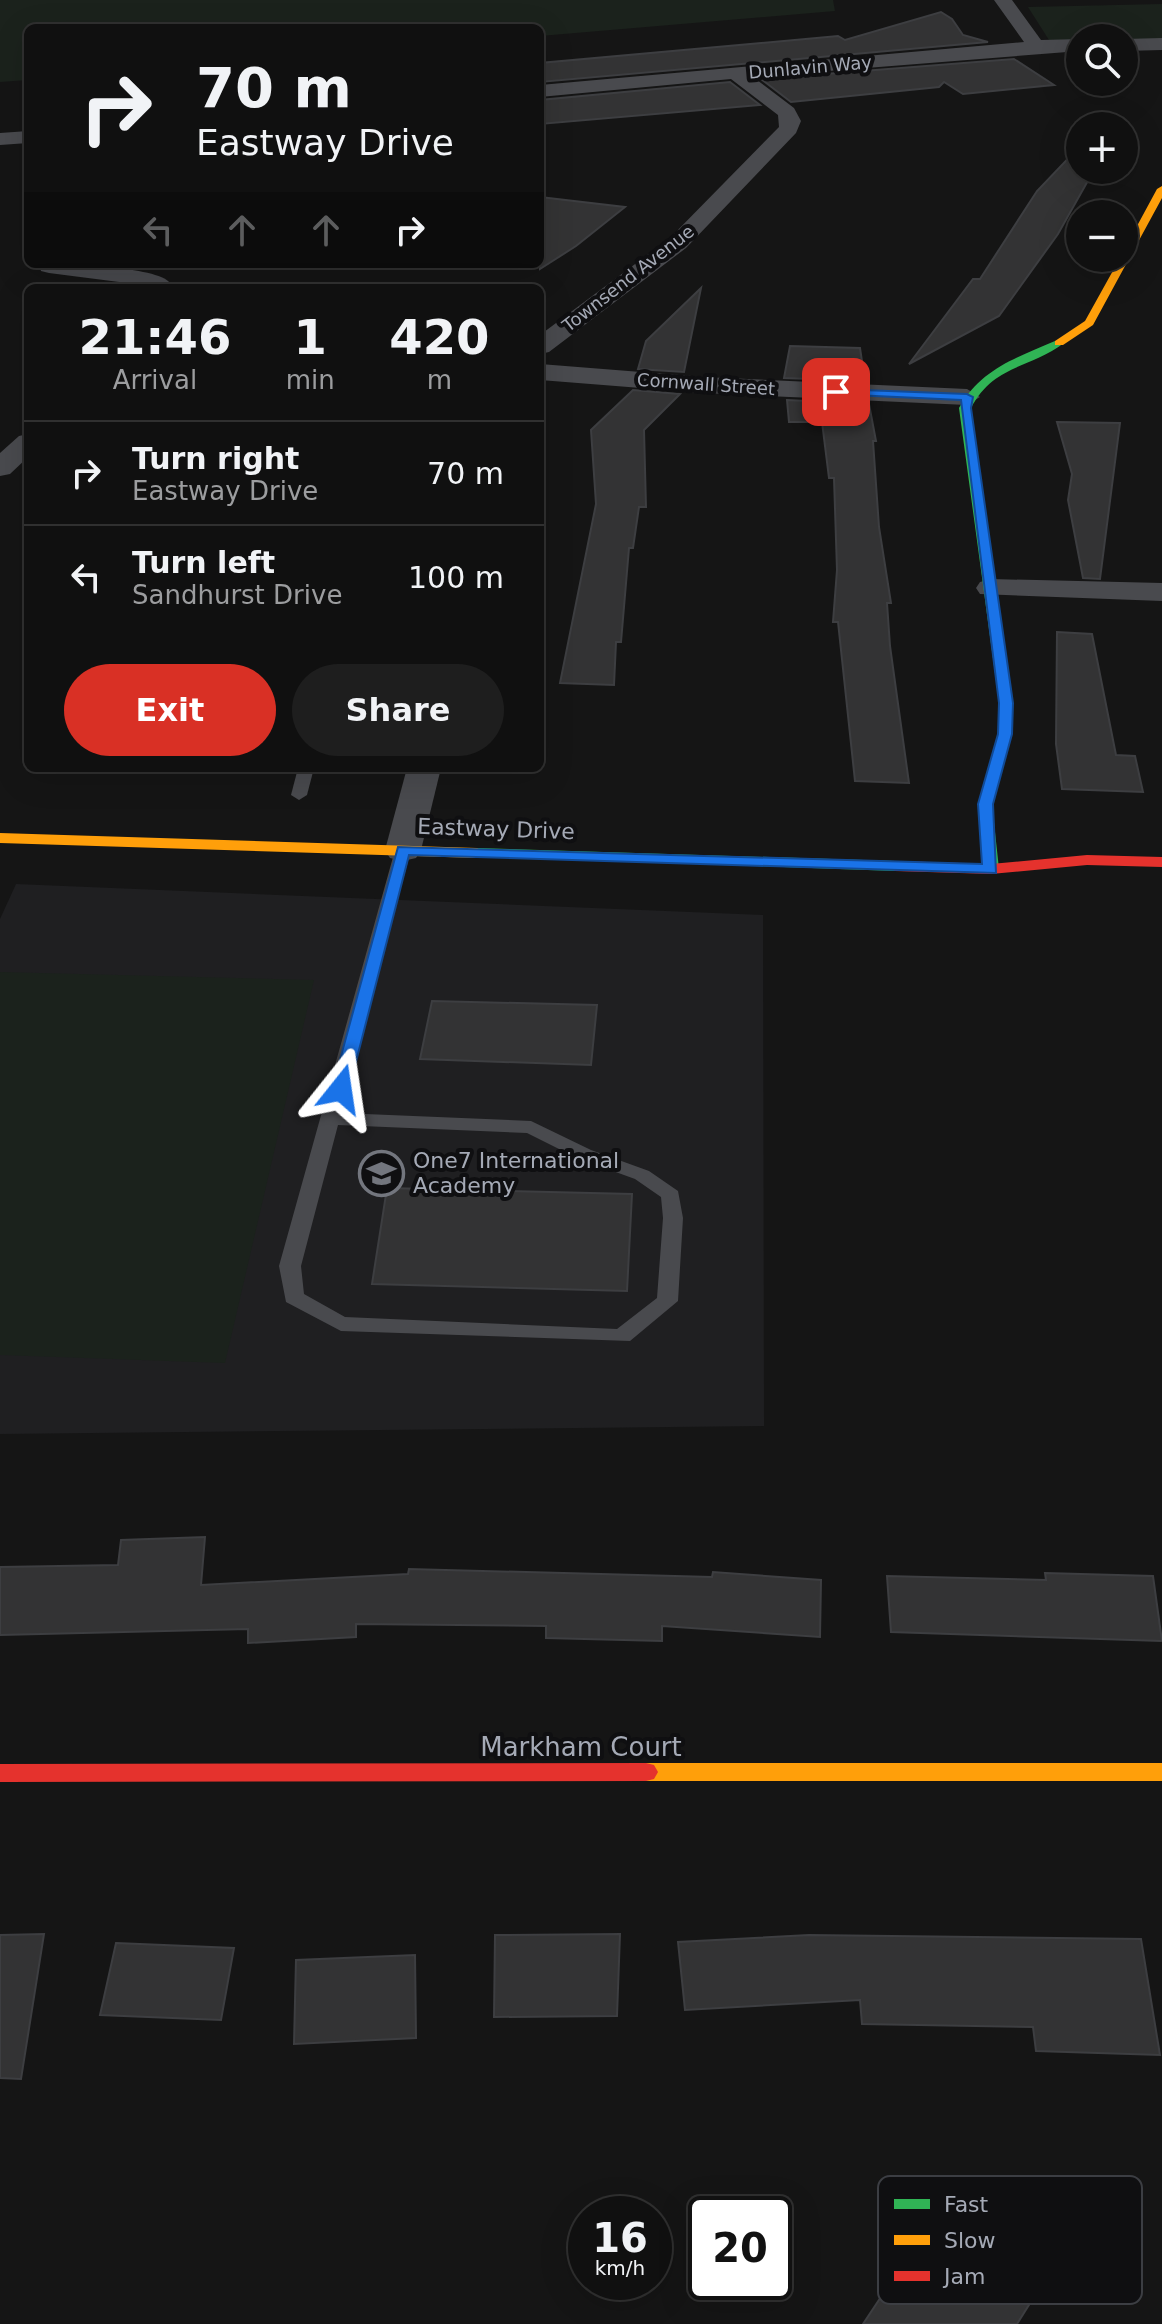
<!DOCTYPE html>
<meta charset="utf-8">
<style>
:root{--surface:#101010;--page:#1e1e1e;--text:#f1f3f6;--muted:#9c9d9f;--line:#303030;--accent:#d93025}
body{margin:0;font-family:"DejaVu Sans",sans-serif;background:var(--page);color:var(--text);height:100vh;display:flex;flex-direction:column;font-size:30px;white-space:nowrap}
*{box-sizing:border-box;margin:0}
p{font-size:26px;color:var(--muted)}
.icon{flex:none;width:44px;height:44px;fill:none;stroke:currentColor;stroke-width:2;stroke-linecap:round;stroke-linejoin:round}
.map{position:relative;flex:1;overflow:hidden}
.side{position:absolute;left:24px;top:284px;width:520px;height:488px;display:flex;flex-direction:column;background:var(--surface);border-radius:12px;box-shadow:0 8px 32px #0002,0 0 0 2px var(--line)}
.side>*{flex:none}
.banner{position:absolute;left:24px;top:24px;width:520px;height:244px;border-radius:12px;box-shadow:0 8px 32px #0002,0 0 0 2px var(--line);background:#101010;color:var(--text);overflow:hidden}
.tools{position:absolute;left:1066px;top:24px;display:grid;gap:16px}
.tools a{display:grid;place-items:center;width:72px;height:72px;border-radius:50%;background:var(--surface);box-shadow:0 8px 32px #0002,0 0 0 2px var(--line);font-size:40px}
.speed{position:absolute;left:568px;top:2196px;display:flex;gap:16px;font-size:40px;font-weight:700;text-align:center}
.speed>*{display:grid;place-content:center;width:104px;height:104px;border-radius:50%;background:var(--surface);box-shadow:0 8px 32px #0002,0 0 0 2px var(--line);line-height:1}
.speed small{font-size:20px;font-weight:400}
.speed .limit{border:4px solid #111;border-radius:12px;background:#fff;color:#111}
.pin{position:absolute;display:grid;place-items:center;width:68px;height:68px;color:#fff;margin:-34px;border-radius:16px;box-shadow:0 4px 12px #0006}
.me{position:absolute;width:88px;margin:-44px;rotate:15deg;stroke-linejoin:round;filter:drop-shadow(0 0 6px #0008)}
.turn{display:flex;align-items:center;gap:28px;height:168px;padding:0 40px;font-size:36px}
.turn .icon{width:104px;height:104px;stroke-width:2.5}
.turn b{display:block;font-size:56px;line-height:68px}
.lanes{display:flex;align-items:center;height:76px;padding:0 40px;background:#0003;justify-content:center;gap:40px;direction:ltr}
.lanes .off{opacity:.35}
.eta{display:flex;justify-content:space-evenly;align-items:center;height:136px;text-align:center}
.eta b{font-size:48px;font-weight:800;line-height:56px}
.cta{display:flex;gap:16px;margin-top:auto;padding:16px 40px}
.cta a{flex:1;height:92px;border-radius:48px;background:var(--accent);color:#fff;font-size:32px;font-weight:800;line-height:92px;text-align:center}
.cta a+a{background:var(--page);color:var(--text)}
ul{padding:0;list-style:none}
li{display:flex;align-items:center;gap:24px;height:104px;padding:0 40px;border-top:2px solid var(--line)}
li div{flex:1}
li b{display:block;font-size:30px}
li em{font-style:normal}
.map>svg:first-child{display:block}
</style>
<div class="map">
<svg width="1162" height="2324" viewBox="0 0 1162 2324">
<rect width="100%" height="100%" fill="#151515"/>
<polygon fill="#1f1f21" points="16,884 763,915 764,1426 0,1434 0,919"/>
<g fill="#1b221c">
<polygon points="0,0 833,0 835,11 540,36 540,28 28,28 28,80 0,82"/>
<polygon points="1162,4 1162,39 1049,40 1028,7"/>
<polygon points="0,972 314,980 225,1363 0,1355"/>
</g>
<g fill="#333334" stroke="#3d3e41" stroke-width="2">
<polygon points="941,12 952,19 963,35 988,42 540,82 540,63 838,36 845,40"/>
<polygon points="1014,59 1054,85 963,94 944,82 939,87 791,102 761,79"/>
<polygon points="730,82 760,105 540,124 540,100"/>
<polygon points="1080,146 1080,170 1094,170 1058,234 999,316 909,364 973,279 980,279 1037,191"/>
<polygon points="540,197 625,207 576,246 540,269"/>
<polygon points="701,288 684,372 638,369 646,341"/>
<polygon points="790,346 860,348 865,381 784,378"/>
<polygon points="633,390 680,394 644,430 646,507 639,507 633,548 629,548 621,642 616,642 614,685 560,683 596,504 591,430"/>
<polygon points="787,400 869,404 876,441 873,441 879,527 891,603 887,603 890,646 909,783 855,781 838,622 833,622 837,570 834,478 829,478 822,422 789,422"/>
<polygon points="1057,422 1120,423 1100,579 1083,578 1068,500 1072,474"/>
<polygon points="1057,632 1092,634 1116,755 1135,756 1143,792 1062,789 1056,744"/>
<polygon points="432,1001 597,1005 591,1065 420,1059"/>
<polygon points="387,1188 632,1194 627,1291 372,1284"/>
<polygon points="205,1537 201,1585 408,1574 409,1569 712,1577 713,1572 821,1580 820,1637 662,1626 662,1641 546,1638 546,1626 356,1624 356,1637 248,1643 248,1629 0,1635 0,1567 118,1565 121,1540"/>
<polygon points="1045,1573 1153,1576 1162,1641 891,1632 887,1576 1046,1580"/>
<polygon points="44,1934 21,2079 0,2078 0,1935"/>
<polygon points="620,1934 617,2016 494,2017 495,1935"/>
<polygon points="809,1935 1141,1939 1160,2055 1036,2051 1033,2027 862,2024 860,2000 685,2010 678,1942"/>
<polygon points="116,1943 234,1948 221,2020 100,2015"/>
<polygon points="415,1955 416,2038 294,2044 296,1960"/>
<polygon points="936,2214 1044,2281 1017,2324 863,2324"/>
</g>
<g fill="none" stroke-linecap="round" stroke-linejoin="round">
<g fill="#494a4e" fill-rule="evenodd">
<polygon points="298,768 314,768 307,795 299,800 291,795"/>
<path d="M403,845L411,850L341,1113L531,1121L591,1150L649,1171L678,1191L683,1218L678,1301L630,1341L341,1331L286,1302L279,1266L395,850ZM338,1125L527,1133L577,1158L635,1179L661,1197L663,1218L657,1298L617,1329L345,1317L304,1294L301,1266Z"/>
</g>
<g fill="#494a4e" fill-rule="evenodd">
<polygon points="994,0 1012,0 1041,40 1080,39 1080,51 753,77 794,108 801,121 796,133 686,248 549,352 540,354 540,335 670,238 779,127 778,115 731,79 540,97 540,85 1024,42"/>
<polygon points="1162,38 1162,50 1124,51 1124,39"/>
<polygon points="28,131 28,143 0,145 0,133"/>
<path d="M39,264C63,264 157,266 170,283L166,288L49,273L41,271Z"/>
<polygon points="540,364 704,377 967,389 980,397 967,405 704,393 540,380"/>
<polygon points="28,434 28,457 10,474 0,476 0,453 19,436"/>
<polygon points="991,579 1162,583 1162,601 980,594 976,588 980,582"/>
<polygon points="407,768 441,768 421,850 416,858 403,861 390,858 385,850"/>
</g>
<g fill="#30b455" fill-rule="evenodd">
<path d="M1055,341L1064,343C1030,369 994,364 971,408L1013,703L1012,734L992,804L999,869L991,874L983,869L978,804L998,734L999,703L959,408C981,369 1016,358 1055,341Z"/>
<polygon points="477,848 895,861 903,866 895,871 472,856 472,850"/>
</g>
<g fill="#ff9f0a" fill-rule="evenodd">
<polygon points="1162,186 1162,198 1093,325 1063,345 1055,345 1055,341 1085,321 1120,258 1124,258 1124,250 1157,189"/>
<polygon points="0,833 477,848 485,853 477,858 0,843"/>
<polygon points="646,1763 1162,1763 1162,1781 646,1781 638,1779 634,1772 638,1765"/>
</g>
<g fill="#e5322d" fill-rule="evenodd">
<polygon points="1087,855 1162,857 1162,867 1087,865 991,874 895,871 887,866 895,861 991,864"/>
<polygon points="646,1763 654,1765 658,1772 654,1779 646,1781 0,1782 0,1764"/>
</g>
</g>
<polygon fill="#1a73e8" stroke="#114b97" stroke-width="2" points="836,389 967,394 973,397 971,408 1013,703 1012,734 993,804 996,873 409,855 349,1089 347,1093 334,1093 332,1089 398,847 982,864 978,804 998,734 999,703 961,400 832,394"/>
<defs>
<symbol id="school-ring" viewBox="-11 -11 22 22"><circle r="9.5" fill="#0f0f11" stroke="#73767e" stroke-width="1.5"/><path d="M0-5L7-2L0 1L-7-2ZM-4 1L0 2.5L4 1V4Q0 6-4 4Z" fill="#73767e"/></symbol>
</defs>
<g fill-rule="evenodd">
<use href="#school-ring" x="356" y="1148" width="51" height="51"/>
</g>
<g text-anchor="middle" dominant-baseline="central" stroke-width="8" stroke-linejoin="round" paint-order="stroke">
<g font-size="18" fill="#a5aab6" stroke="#0f0f11">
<text transform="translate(810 67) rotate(-5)">Dunlavin Way</text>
<text transform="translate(628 278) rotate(-38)">Townsend Avenue</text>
<text transform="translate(706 384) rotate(4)">Cornwall Street</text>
</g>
<g font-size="22" fill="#a5aab6" stroke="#0f0f11">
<text transform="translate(496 829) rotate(2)">Eastway Drive</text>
</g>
<g font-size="22" fill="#a5aab6" stroke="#0f0f11" text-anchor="start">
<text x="413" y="1160">One7 International<tspan x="413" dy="25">Academy</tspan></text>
</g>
<g font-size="26" fill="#a5aab6" stroke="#0f0f11">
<text x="581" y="1747">Markham Court</text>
</g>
</g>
<rect x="878" y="2176" width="264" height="128" rx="12" fill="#0f0f11" stroke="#3c3e43" stroke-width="2"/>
<rect x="894" y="2199" width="36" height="10" fill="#30b455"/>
<rect x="894" y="2235" width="36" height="10" fill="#ff9f0a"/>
<rect x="894" y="2271" width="36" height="10" fill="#e5322d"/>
<g font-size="22" fill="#a5aab6">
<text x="944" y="2212">Fast</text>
<text x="944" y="2248">Slow</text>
<text x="944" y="2284">Jam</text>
</g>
</svg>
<div class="tools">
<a><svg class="icon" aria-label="search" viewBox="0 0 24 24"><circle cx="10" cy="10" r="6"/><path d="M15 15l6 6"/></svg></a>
<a>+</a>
<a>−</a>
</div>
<div class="speed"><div>16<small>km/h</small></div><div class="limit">20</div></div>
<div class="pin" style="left:836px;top:392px;background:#d93025"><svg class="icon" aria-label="arrive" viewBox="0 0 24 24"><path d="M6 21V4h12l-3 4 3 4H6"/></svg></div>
<svg class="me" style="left:341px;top:1089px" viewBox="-20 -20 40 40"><path d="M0-17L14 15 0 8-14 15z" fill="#1a73e8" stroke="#fff" stroke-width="4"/></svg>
<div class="banner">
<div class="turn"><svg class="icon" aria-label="right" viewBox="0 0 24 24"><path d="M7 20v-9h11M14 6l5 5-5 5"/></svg><div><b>70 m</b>Eastway Drive</div></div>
<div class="lanes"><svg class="icon off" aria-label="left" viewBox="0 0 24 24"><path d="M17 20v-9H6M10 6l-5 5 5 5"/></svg><svg class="icon off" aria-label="ahead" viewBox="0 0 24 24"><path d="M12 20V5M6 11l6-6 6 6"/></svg><svg class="icon off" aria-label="ahead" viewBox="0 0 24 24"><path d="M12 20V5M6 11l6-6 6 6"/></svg><svg class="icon" aria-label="right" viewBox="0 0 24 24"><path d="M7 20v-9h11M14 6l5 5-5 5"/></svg></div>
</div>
<section class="side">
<div class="eta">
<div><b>21:46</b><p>Arrival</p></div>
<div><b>1</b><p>min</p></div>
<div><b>420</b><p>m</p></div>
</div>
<ul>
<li><svg class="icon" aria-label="right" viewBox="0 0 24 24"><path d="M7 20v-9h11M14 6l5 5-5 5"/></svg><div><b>Turn right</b><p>Eastway Drive</p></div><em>70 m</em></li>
<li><svg class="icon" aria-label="left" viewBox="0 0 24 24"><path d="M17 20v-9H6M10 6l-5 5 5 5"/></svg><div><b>Turn left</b><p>Sandhurst Drive</p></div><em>100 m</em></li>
</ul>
<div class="cta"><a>Exit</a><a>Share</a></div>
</section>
</div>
